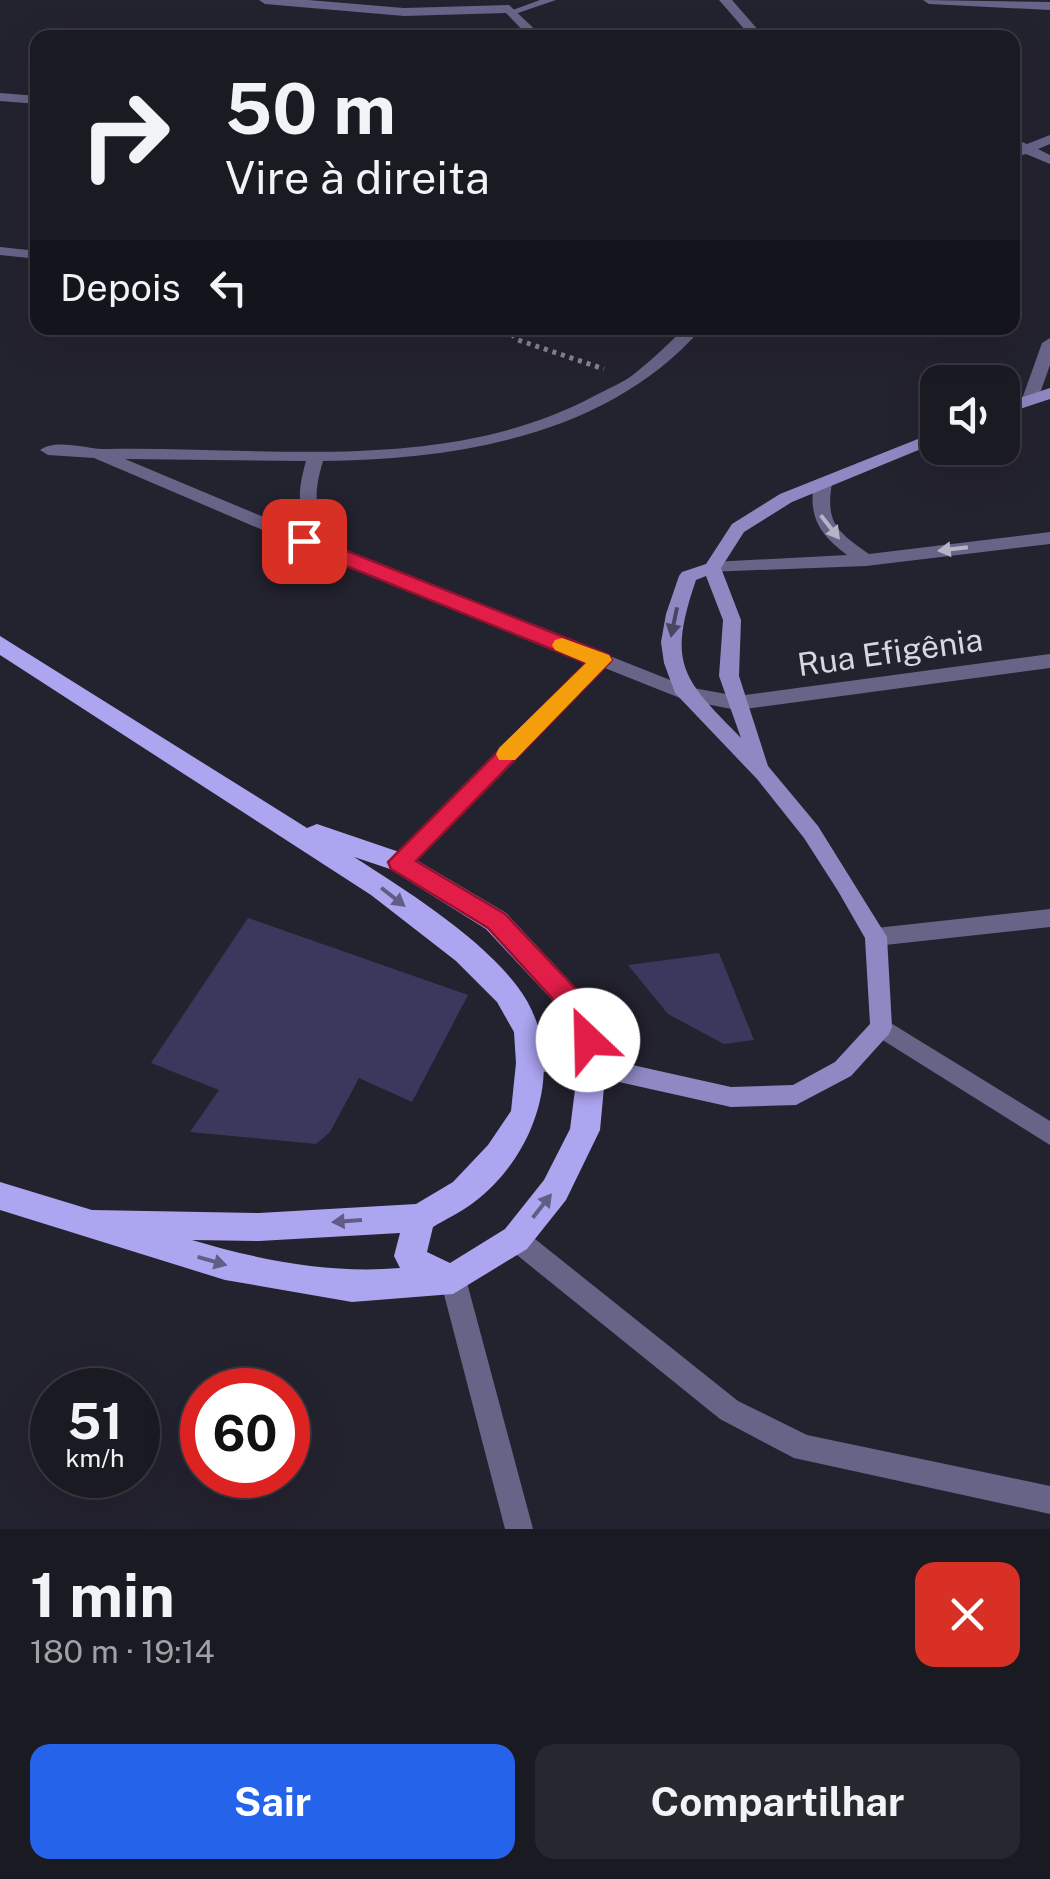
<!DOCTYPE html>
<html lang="pt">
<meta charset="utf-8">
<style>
:root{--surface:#1a1a23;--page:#272730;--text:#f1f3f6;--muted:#9fa1a6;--line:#383841;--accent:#2563eb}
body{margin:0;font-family:"Public Sans",sans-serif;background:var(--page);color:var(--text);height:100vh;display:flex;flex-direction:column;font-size:38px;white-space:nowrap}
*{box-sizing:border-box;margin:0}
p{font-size:32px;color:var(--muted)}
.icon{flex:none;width:55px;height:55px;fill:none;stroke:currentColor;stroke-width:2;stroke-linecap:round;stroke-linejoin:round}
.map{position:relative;height:1529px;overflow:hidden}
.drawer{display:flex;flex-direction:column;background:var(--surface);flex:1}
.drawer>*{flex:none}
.top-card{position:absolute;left:30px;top:30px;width:990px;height:305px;border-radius:20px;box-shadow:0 10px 40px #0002,0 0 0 2px var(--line);background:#1a1a23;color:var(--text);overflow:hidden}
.tools{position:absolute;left:920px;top:365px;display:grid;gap:20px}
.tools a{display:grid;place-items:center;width:100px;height:100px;border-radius:20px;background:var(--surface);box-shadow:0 10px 40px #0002,0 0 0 2px var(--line);font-size:50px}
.speed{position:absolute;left:30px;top:1368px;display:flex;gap:20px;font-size:50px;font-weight:700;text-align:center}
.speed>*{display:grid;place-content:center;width:130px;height:130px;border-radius:50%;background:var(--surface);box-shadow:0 10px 40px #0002,0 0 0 2px var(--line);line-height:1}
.speed small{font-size:25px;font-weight:400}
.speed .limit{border:15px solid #d22;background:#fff;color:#111}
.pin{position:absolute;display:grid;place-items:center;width:85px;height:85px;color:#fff;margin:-42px;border-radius:20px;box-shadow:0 5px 15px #0006}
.me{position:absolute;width:110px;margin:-55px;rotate:336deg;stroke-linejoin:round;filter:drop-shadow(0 0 8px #0008)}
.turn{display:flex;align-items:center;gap:35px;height:210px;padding:0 30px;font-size:45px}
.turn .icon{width:130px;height:130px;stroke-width:2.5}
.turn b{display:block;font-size:70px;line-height:85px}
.then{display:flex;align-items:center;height:95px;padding:0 30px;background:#0003;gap:20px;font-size:38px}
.round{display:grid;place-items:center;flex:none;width:105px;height:105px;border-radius:20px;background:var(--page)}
.summary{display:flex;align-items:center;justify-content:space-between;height:170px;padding:0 30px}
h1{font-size:60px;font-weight:700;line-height:75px}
.primary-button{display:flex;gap:20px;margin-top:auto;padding:20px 30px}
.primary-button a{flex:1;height:115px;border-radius:20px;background:var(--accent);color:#fff;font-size:40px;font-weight:700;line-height:115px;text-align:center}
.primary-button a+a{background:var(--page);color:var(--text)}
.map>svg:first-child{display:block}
</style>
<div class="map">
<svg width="1050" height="1529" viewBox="0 0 1050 1529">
<rect width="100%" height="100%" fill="#23222f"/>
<g fill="#3c375d">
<polygon points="248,918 468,995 412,1102 359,1078 330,1132 316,1144 190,1132 219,1090 151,1063"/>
<polygon points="719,953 754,1040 724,1044 668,1014 628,965"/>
</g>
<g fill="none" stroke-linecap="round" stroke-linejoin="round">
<polyline stroke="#84848f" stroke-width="5" stroke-dasharray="4 5" stroke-linecap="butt" points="505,328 518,340 604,369"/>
<g fill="#676488" fill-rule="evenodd">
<polygon points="540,0 556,0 515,14 510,11"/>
<polygon points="601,655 609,661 607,665 405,867 393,867 390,862 393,857 595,657"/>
</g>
<g fill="#676488" fill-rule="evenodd">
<polygon points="259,0 308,0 404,8 509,5 544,38 530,38 506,13 404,16 265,4"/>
<polygon points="719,0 732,0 765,38 752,38"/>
<polygon points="923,0 1050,2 1050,10 929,4"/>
<polygon points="0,93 38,96 38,104 0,101"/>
<polygon points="1050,135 1050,144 1038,149 1050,155 1050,164 1026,154 1019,156 1012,153 1015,149 1012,138 1027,144"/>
<polygon points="0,247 38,251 38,259 0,255"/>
<path d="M685,328H702C609,435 458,460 323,461C309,508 319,514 344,551L688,687L737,696L1050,654V668L737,710L685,700L333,560L94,458L48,455L40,450C55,438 87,449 106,449C265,446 447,475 594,396C607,389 623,383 634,374C652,360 669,343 685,328ZM125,459L306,461C297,493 296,512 316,539Z"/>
<polygon points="1050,338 1050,365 1038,399 1036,403 1024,403 1022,399 1042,343"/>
<path d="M823,477L832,483C825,524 838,532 869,554L1050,532V544L866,566L706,572L703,568L712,562L847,555C820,535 808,517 814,483Z"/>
<polygon points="1050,909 1050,927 876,946 868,943 865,937 868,931 876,928"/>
<polygon points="881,1017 1050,1121 1050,1145 873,1034 870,1027 873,1020"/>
<polygon points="516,1227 525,1231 738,1401 807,1435 1050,1486 1050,1514 794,1458 720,1419 507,1247 504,1239 507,1231"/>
<polygon points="453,1267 462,1270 466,1279 533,1529 505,1529 440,1279 444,1270"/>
</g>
<g fill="#8e89c3" fill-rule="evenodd">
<polygon points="1050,388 1050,399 1002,415 1002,404"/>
<path d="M938,431V442L792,502L744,532L721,568L741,620L739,676L768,766L818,826L887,937L892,1027L889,1034L851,1076L796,1105L731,1107L592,1076L522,1070L518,1063L522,1056L530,1053L592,1056L731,1087L793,1085L835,1062L870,1024L865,938L838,891L804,838L757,779L675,693L664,663L661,642L666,614L679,576L682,572L706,564L732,524L780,494ZM706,576L723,620L719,676L741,738C682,678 667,665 696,580Z"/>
</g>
<path fill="#aca5f0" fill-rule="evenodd" d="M0,636L307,828L317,824L408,855L506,913L592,1005L606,1066L600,1130L566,1200L527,1249L453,1294L352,1302L225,1280L0,1210V1182L92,1210L259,1213L416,1204L453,1182L488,1145L511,1111L516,1063L514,1032L497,1002L456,961L371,895L0,655ZM354,857L390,869L486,929L569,1018L578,1066L570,1129L544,1180L505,1229L450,1263L427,1252L433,1227C446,1219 461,1212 473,1203C539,1154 570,1055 517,986C479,936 407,891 354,857ZM400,1233L394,1256L400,1268C331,1274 259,1260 192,1240L259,1241Z"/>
</g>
<defs><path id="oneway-solid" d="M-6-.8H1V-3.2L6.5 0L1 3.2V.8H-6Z" transform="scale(2.5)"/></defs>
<g fill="#b5b4c6">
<use href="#oneway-solid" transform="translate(830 527) rotate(52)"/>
<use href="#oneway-solid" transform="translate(953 549) rotate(173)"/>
</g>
<use fill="#484663" href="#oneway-solid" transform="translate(674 622) rotate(102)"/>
<g fill="#615d86">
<use href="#oneway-solid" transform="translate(393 897) rotate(38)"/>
<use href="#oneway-solid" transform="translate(542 1206) rotate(-52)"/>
<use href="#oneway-solid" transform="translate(347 1221) rotate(176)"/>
<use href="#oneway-solid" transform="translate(212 1261) rotate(16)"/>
</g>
<polygon fill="#e11d48" stroke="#92132f" stroke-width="2.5" points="304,534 609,655 612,660 416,861 505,914 591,1005 600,1040 597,1047 588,1051 578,1047 570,1018 488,928 391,869 388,862 586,663 297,546 294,541"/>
<polygon fill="#f59e0b" points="562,638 609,655 612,660 515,760 499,760 496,754 499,748 586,663 555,650 552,645 555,640"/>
<g text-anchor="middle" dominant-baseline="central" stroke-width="10" stroke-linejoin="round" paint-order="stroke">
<g font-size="32" fill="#d7d7e0" stroke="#23222f">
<text transform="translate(890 652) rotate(-8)">Rua Efigênia</text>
</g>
</g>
</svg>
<div class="tools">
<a><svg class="icon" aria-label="sound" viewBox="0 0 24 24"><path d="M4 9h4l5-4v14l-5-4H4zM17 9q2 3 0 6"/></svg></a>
</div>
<div class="speed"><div>51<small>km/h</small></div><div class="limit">60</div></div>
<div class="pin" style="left:304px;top:541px;background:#d93025"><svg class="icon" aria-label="arrive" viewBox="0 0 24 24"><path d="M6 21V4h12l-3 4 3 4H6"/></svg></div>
<svg class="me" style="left:588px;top:1040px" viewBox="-20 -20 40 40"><circle r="19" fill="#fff"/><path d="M0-13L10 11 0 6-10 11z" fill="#e11d48"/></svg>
<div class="top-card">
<div class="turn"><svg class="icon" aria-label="right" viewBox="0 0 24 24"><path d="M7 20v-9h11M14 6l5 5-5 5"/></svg><div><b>50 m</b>Vire à direita</div></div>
<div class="then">Depois<svg class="icon" aria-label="left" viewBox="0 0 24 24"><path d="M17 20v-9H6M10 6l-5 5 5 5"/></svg></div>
</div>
</div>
<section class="drawer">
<div class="summary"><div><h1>1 min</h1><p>180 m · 19:14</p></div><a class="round" style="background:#d93025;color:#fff"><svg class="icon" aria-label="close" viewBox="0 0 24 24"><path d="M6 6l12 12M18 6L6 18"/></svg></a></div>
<div class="primary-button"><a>Sair</a><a>Compartilhar</a></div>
</section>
